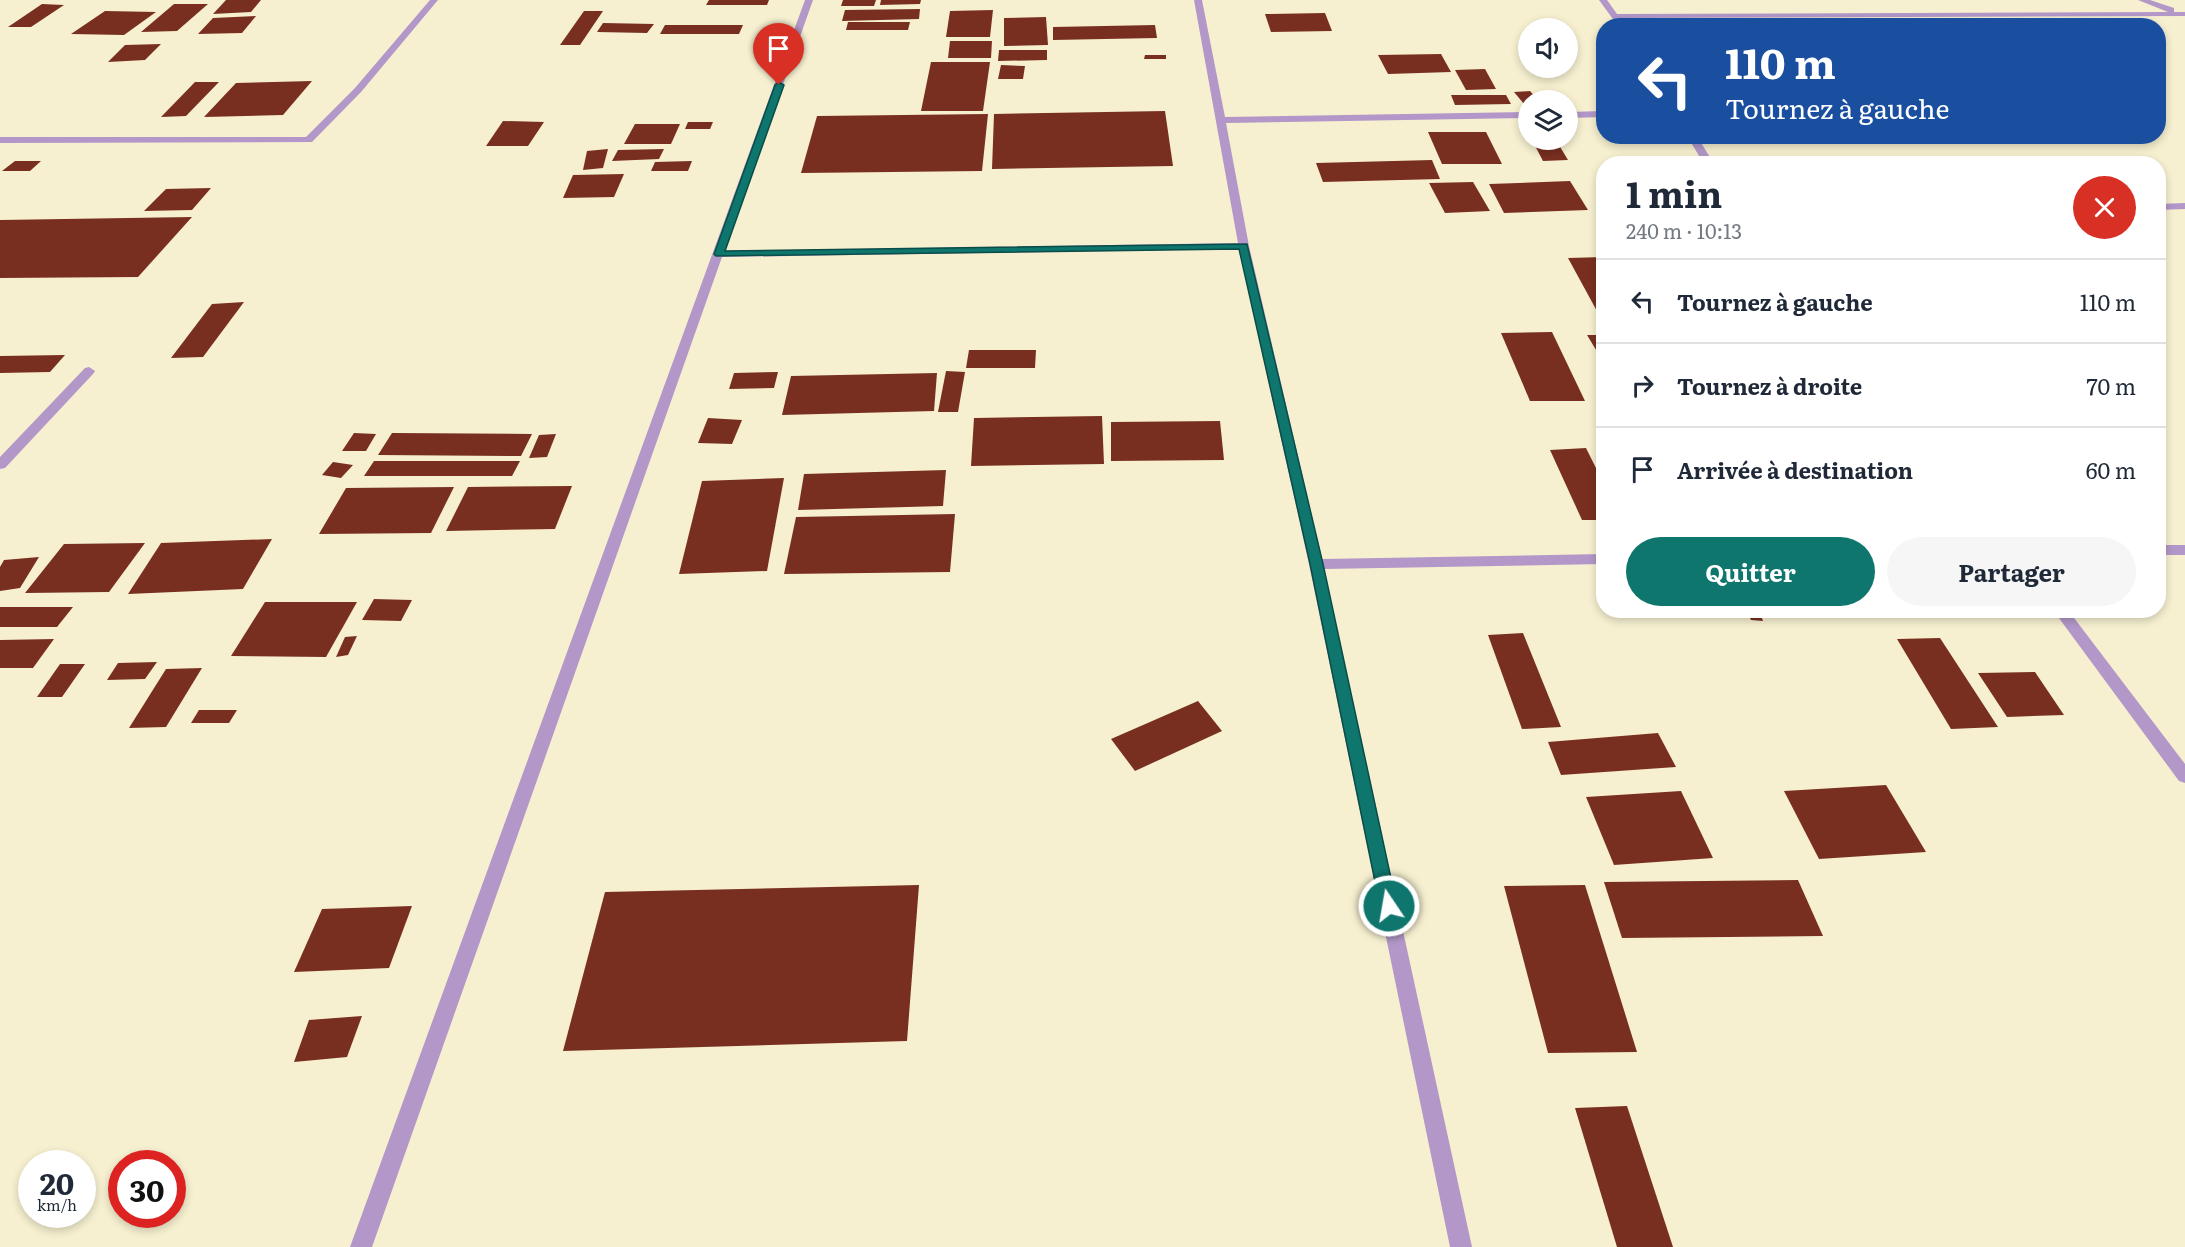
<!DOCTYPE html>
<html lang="fr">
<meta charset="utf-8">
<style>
:root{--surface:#fff;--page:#f6f6f7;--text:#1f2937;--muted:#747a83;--line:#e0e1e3;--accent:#0f766e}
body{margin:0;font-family:Literata,serif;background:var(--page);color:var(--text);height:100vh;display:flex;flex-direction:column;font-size:22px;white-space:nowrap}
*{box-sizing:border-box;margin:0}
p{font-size:20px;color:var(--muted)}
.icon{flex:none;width:33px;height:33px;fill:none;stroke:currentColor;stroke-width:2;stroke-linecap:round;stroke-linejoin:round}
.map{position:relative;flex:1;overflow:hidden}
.panel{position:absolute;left:1596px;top:156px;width:570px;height:462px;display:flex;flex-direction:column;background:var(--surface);border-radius:24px;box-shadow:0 3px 9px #0003}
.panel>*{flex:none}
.guide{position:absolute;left:1596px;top:18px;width:570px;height:126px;border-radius:24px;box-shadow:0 3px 9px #0003;background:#1a4fa0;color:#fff;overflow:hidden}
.buttons{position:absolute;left:1518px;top:18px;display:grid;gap:12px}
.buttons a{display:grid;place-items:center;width:60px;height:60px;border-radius:50%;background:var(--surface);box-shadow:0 3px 9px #0003;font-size:30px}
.speed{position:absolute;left:18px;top:1150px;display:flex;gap:12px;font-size:30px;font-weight:700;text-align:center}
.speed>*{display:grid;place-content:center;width:78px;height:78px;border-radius:50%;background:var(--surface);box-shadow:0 3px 9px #0003;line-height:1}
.speed small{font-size:15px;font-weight:400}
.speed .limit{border:9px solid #d22;background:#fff;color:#111}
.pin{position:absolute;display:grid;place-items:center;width:51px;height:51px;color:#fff;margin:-62px -26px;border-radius:50% 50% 50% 0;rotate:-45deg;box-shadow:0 0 6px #0007}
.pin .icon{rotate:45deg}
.me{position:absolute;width:66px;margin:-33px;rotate:348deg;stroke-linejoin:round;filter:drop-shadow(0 0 4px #0008)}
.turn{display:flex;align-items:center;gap:21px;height:126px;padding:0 30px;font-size:27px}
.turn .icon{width:78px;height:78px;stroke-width:2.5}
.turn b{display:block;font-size:42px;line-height:51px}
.round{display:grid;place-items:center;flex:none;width:63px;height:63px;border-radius:32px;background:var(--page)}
.head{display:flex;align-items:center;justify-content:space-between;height:102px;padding:0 30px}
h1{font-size:36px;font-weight:700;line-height:45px}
.cta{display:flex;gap:12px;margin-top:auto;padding:12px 30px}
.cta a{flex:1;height:69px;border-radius:36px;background:var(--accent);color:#fff;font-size:24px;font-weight:700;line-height:69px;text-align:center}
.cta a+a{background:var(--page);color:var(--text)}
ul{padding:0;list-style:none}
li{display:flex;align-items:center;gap:18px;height:84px;padding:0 30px;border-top:2px solid var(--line)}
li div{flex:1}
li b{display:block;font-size:22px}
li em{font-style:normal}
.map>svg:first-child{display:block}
</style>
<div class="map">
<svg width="2185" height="1247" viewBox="0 0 2185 1247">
<rect width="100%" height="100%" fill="#f6f0d0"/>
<g fill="#792f20">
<polygon points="226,0 261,0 251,12 213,14"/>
<polygon points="709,0 769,0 767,5 706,5"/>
<polygon points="843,0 876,0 874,6 841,6"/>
<polygon points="881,0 921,0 920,4 880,5"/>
<polygon points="42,4 64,5 31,27 8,27"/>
<polygon points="174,4 208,4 177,31 141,32"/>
<polygon points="920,9 919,19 842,21 845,10"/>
<polygon points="993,10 990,37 946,37 950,11"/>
<polygon points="105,11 156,12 124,35 71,34"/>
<polygon points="584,11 603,11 580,45 560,45"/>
<polygon points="1325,13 1332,31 1271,32 1265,14"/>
<polygon points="256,16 242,33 198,34 213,18"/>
<polygon points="1046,17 1048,45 1004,46 1004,18"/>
<polygon points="848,22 910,22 908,30 846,30"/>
<polygon points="603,23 654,24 647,33 597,32"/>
<polygon points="665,25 743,25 739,34 660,34"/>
<polygon points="1155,25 1157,38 1053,40 1053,27"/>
<polygon points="950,41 992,41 991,58 948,58"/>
<polygon points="161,44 145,60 108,62 125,45"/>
<polygon points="999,50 1047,50 1047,60 998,61"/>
<polygon points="1441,54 1451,72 1388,74 1378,55"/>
<polygon points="1145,55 1166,55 1166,59 1144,59"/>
<polygon points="931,62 990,62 983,111 921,111"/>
<polygon points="1001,65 1025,66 1023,79 998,79"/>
<polygon points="1485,69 1496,89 1466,90 1455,70"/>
<polygon points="312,81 283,115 204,117 236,83"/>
<polygon points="195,82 219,82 186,116 161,117"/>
<polygon points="1530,91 1538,100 1528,100 1528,104 1524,104 1514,92"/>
<polygon points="1451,95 1506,95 1511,104 1455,105"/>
<polygon points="1165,111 1173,166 992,169 994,114"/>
<polygon points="988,114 982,171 801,173 817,116"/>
<polygon points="503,121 544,122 528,146 486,146"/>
<polygon points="688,122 713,122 710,129 685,129"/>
<polygon points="635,124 680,124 671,144 624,144"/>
<polygon points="1428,132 1486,132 1502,164 1442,164"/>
<polygon points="1532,140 1556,140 1568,160 1543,161"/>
<polygon points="608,149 603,168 583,170 587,151"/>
<polygon points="664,149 659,159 612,161 618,150"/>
<polygon points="1432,160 1440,179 1323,182 1316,163"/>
<polygon points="15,161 41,161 30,171 2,171"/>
<polygon points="692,161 688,171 651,171 655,162"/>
<polygon points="624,174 614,197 563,198 573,175"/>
<polygon points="1570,181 1588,210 1504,213 1489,184"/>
<polygon points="1473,182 1490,211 1445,213 1429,183"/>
<polygon points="211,188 192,210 144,211 166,189"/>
<polygon points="192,217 138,277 0,278 0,220"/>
<polygon points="1604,257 1604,324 1568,258"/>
<polygon points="244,302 203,357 171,358 212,304"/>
<polygon points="1552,332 1585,401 1530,401 1501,333"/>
<polygon points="1587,335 1604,335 1604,363"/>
<polygon points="969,350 1036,350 1035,368 966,368"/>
<polygon points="65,355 50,372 0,373 0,356"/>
<polygon points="946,371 965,372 958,412 938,412"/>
<polygon points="778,372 774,388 729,389 734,373"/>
<polygon points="937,373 934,411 782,415 791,376"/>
<polygon points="1102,416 1104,464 971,466 974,418"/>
<polygon points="708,418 742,420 732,444 698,443"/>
<polygon points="1220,421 1224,460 1111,461 1111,422"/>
<polygon points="354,433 376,434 366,451 342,451"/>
<polygon points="392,433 532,434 521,456 378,455"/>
<polygon points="556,434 547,457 529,458 539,435"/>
<polygon points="1586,448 1604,484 1604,520 1582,520 1550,450"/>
<polygon points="374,461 520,461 512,476 364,476"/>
<polygon points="333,462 353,465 341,478 322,475"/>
<polygon points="946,470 943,506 798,510 804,474"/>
<polygon points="784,478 767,571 679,574 702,481"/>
<polygon points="572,486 555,529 446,531 468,487"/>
<polygon points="454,487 431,533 319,534 346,488"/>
<polygon points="955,514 950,572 784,574 796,517"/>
<polygon points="272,539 243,589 128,594 161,543"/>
<polygon points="145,543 109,592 25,593 64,544"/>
<polygon points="39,557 20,588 0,591 0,567 4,560"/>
<polygon points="374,599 412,600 401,621 362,620"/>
<polygon points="265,602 357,602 326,657 231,656"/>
<polygon points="0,607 73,607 57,627 0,627"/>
<polygon points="1746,610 1759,610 1763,621 1751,620"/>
<polygon points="1523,633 1561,727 1522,729 1488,635"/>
<polygon points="357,636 348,655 336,657 345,637"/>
<polygon points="1940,638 1998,727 1951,729 1897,639"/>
<polygon points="54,639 33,668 0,668 0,640"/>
<polygon points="157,662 145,679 107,680 118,663"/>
<polygon points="60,664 85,664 62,697 37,697"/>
<polygon points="202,668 166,727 129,728 166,669"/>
<polygon points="2035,672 2064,715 2007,717 1978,673"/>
<polygon points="1198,701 1222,731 1135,771 1111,739"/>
<polygon points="199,710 237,710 229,723 191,723"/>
<polygon points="1658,733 1676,767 1561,775 1548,742"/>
<polygon points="1886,785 1926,852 1819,859 1784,791"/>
<polygon points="1681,791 1713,858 1614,865 1586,797"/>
<polygon points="1798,880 1823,936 1622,938 1604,882"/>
<polygon points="919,885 907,1041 563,1051 605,892"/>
<polygon points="1585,885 1637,1052 1548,1053 1504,886"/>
<polygon points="412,906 389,968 294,972 322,909"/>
<polygon points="362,1016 347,1057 294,1062 309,1020"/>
<polygon points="1627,1106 1673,1247 1617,1247 1575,1108"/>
</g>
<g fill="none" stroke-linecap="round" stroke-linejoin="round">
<g fill="#b297c8" fill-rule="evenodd">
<polygon points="430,0 438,0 361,92 312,142 0,143 0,137 306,137 355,88"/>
<polygon points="805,0 813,0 724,251 1238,243 1194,0 1202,0 1225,117 1528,112 1528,118 1226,123 1249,246 1322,559 1604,554 1604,564 1324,569 1472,1247 1450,1247 1309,564 1239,249 722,257 372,1247 350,1247"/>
<polygon points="1599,0 1607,0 1617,14 2168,12 2138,0 2150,0 2174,8 2174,12 2185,12 2185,16 1621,18 1625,24 1618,26"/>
<polygon points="1604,111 1604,117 1568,118 1568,112"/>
<polygon points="1687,136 1697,136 1714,164 1704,164"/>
<polygon points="2185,203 2185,209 2158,210 2158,204"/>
<polygon points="89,367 95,371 93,374 5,468 0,469 0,457 85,368"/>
<rect x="2158" y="545" width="27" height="10"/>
<polygon points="2053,610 2068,610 2185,764 2185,783 2179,781"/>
</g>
</g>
<polygon fill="#0f766e" stroke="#0a4d48" stroke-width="1.5" points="779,82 784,85 725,251 1247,244 1323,564 1397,906 1394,911 1389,913 1383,911 1380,906 1310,564 1239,249 716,256 714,254 775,85"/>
</svg>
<div class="buttons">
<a><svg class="icon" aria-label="sound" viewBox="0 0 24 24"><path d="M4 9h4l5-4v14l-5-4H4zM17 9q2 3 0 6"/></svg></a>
<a><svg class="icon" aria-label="layers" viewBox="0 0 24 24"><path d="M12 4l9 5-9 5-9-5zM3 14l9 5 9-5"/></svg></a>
</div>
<div class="speed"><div>20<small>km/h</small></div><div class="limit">30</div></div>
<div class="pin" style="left:779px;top:85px;background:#d93025"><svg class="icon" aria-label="arrive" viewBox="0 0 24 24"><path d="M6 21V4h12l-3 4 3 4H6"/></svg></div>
<svg class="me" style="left:1389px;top:906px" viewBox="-20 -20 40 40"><circle r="17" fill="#0f766e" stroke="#fff" stroke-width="3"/><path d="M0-11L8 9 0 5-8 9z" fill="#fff"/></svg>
<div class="guide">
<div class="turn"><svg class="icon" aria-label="left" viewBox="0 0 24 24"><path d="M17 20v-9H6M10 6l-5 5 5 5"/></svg><div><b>110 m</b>Tournez à gauche</div></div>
</div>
<section class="panel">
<div class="head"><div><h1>1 min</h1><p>240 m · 10:13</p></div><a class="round" style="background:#d93025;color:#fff"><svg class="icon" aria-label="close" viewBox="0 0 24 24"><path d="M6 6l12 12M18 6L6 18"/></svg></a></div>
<ul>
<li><svg class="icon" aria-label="left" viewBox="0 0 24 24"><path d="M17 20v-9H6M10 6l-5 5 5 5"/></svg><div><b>Tournez à gauche</b></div><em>110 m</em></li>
<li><svg class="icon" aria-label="right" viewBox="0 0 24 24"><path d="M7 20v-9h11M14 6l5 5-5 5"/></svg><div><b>Tournez à droite</b></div><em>70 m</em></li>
<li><svg class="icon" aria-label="arrive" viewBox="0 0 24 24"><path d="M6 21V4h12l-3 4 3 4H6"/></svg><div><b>Arrivée à destination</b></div><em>60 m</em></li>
</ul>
<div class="cta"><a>Quitter</a><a>Partager</a></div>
</section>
</div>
